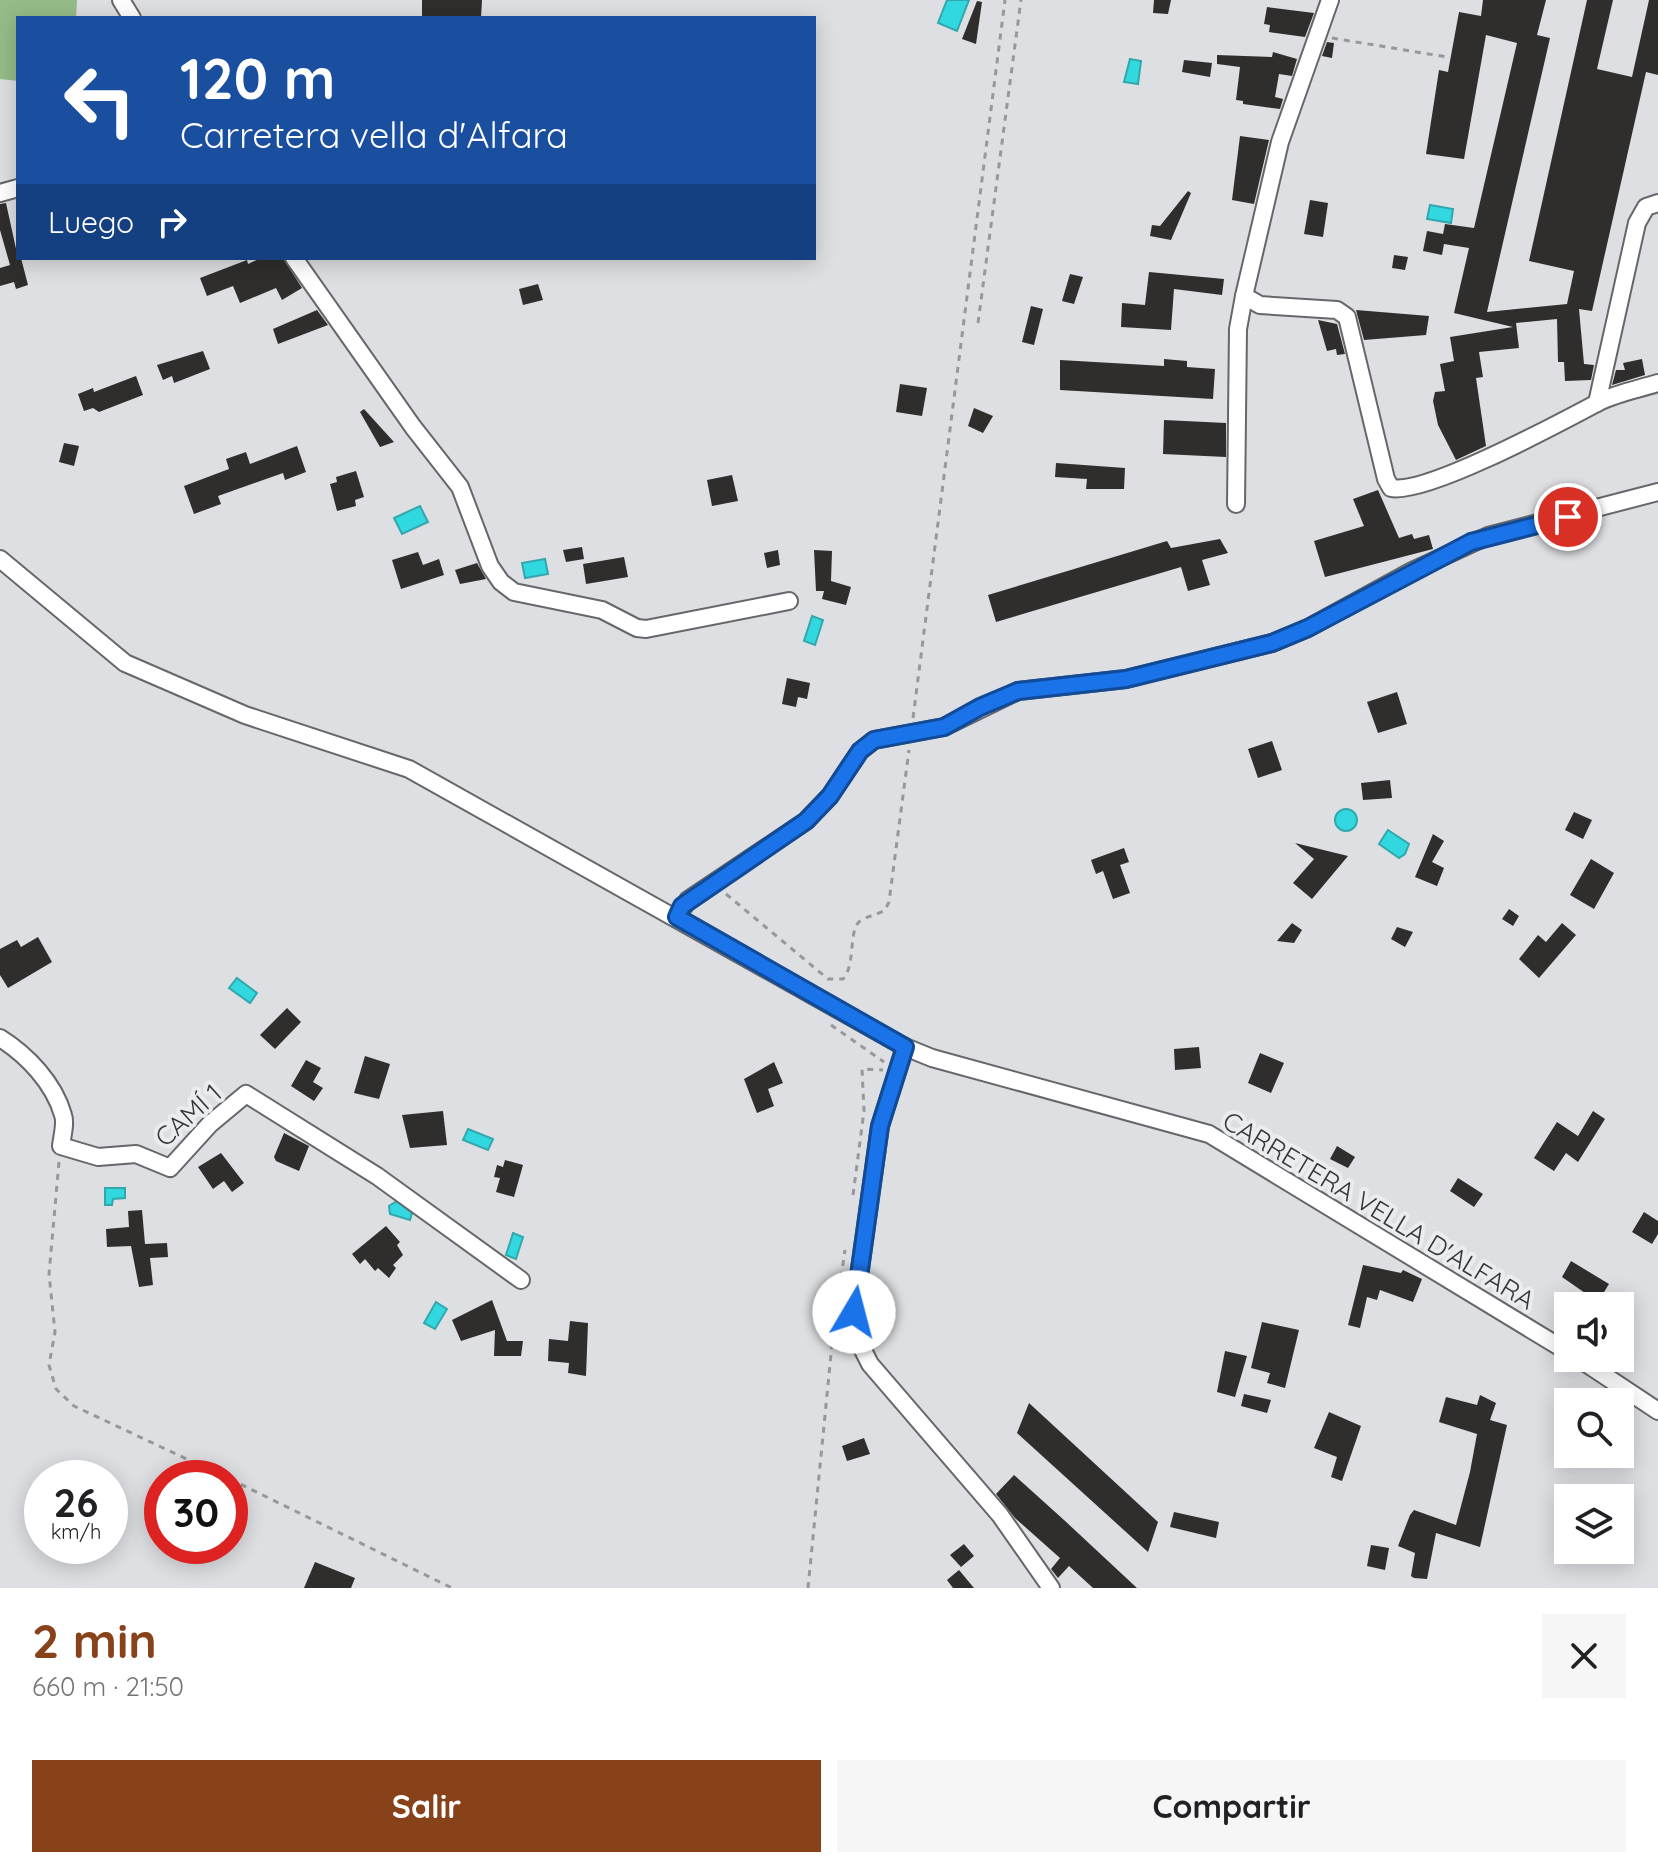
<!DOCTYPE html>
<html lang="es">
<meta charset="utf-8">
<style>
:root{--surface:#fff;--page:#f6f6f6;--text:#202124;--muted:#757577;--accent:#87421a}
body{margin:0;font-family:Quicksand,sans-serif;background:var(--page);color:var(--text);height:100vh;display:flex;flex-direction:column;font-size:30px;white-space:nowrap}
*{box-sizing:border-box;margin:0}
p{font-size:26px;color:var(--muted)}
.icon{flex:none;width:44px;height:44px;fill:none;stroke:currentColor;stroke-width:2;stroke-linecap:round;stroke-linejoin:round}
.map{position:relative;height:1588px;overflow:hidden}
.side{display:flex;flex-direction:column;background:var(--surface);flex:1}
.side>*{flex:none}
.hud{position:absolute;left:16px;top:16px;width:800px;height:244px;border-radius:0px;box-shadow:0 4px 20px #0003;background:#1a4fa0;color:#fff;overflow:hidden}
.tools{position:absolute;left:1554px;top:1292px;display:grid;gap:16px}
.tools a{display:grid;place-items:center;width:80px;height:80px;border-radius:0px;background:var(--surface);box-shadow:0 4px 20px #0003;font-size:40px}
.speed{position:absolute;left:24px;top:1460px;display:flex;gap:16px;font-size:40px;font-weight:700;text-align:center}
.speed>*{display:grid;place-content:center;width:104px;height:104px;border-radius:50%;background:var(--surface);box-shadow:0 4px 20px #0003;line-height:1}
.speed small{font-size:20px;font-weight:400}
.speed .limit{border:12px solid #d22;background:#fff;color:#111}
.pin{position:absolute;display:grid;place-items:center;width:68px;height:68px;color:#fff;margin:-34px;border:4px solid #fff;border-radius:50%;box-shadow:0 2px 8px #0007}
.me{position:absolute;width:88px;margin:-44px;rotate:8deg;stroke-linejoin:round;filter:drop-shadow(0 0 6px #0008)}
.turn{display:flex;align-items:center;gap:28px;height:168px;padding:0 32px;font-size:36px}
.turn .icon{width:104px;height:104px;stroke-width:2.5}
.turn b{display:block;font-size:56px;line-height:68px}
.then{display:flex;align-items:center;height:76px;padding:0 32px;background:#0003;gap:16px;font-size:30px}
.round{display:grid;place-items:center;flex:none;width:84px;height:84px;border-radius:0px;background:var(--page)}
.summary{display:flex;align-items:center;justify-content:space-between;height:136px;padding:0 32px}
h1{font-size:48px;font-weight:700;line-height:60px;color:var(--accent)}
.button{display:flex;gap:16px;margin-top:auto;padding:16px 32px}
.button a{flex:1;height:92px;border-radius:0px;background:var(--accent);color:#fff;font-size:32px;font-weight:700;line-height:92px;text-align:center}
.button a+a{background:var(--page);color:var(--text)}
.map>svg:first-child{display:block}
</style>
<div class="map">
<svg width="1658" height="1588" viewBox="0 0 1658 1588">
<rect width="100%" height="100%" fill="#dddfe2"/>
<polygon fill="#95bc88" points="0,0 77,0 76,18 18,18 18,81 0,79"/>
<g fill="#31d8df" stroke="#32a8ad" stroke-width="2">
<polygon points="947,0 969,0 957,31 938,23"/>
<polygon points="1130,59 1141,61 1138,84 1124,82"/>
<polygon points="1430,205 1453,209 1451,223 1427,219"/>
<polygon points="420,506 428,522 402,534 394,518"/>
<polygon points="545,559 548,574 525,578 522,563"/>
<polygon points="812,616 823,620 815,645 804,641"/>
<circle cx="1346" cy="820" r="11"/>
<polygon points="1388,830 1409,844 1405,854 1399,858 1379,844"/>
<polygon points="237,978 257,993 250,1003 229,988"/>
<polygon points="468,1129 493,1139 488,1150 463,1140"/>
<polygon points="105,1188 125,1188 125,1198 113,1199 112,1205 105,1205"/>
<polygon points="397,1201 412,1213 410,1220 390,1214 389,1206"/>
<polygon points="513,1233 523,1237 516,1259 506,1255"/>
<polygon points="436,1302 447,1309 435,1329 424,1323"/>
</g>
<g fill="#302e2d">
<polygon points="422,0 482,0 481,18 422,18"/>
<polygon points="1154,0 1171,0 1168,14 1153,13"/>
<polygon points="1483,0 1546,0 1537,35 1550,38 1487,312 1567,304 1574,271 1529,261 1587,0 1613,0 1597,69 1632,77 1649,0 1658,0 1658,75 1646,72 1592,311 1579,309 1584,364 1594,365 1591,380 1565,381 1564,362 1558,362 1557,319 1516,323 1519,348 1479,352 1483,377 1476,378 1486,446 1456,460 1438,425 1433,401 1435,392 1445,391 1440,364 1454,361 1450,337 1513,327 1454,313 1469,248 1444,244 1442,255 1423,251 1427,231 1443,234 1445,224 1474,228 1517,43 1486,35 1464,159 1426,154 1439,70 1448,72 1459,12 1481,16"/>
<polygon points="977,1 982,2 976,44 962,39"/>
<polygon points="1267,7 1314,13 1305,37 1269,32 1270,25 1264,24"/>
<polygon points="1327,42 1334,43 1332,58 1322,56"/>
<polygon points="1273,52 1297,59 1292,76 1279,74 1275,97 1283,99 1280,109 1243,104 1243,101 1236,100 1240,67 1217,64 1217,55 1272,57"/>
<polygon points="1184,60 1212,63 1210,77 1182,72"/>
<polygon points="1240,136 1269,140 1254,204 1232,200"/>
<polygon points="1188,191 1191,193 1171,240 1150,236 1152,225 1160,226"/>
<polygon points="1310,200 1328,203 1323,237 1304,234"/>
<polygon points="6,203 18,258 21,258 28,285 16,289 14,282 0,286 0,268 10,265 0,230 0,204"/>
<polygon points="1394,255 1408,257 1405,270 1392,268"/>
<polygon points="261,258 283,258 302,288 282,300 276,288 240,303 233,286 207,296 200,278 247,260 248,264"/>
<polygon points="1149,272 1224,279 1222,295 1174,289 1171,330 1121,327 1122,303 1145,305"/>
<polygon points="1070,274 1083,277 1074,304 1062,301"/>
<polygon points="538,284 543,300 523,305 519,289"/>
<polygon points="1031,306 1043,309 1034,345 1022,342"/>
<polygon points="317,310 328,325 278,344 273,329"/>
<polygon points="1356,310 1429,316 1426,335 1364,340"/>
<polygon points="1318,320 1337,324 1345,354 1337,355 1336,349 1327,351"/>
<polygon points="203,351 210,369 174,383 172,376 163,380 157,365"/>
<polygon points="1164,359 1187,361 1187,367 1215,369 1213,399 1060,390 1060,360 1164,366"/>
<polygon points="1642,359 1645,375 1612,385 1616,370 1625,370 1623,363"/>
<polygon points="136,376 143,395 99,412 93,408 84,411 78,394 93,388 94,392"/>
<polygon points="900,384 927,388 922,416 896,412"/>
<polygon points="974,408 993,416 983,433 968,426"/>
<polygon points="364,409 394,442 380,447 360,412"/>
<polygon points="1164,420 1226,423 1226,457 1163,454"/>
<polygon points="64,443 79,446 74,466 59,462"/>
<polygon points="297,446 306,472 285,480 283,473 218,496 221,504 194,514 184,486 229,469 226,459 246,452 250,464"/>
<polygon points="1056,463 1125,468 1124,489 1086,489 1087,479 1055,477"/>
<polygon points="356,471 364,497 355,500 356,506 337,511 330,484 337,482 336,477"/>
<polygon points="732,475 738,501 712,506 707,480"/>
<polygon points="1378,490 1399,538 1412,534 1414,539 1429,535 1433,549 1325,577 1314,541 1364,526 1353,499"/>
<polygon points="1220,539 1228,553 1202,560 1210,585 1188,591 1181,567 996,622 988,595 1167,541 1171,548"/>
<polygon points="582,547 584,559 566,562 563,550"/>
<polygon points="778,550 780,565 767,568 764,553"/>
<polygon points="814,550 832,551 831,581 851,587 846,605 822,599 824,591 816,591"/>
<polygon points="418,552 423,565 439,559 444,575 401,589 392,560"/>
<polygon points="624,557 628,577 586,584 583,564"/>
<polygon points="477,563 486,579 460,584 455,570"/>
<polygon points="787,678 810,683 807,699 798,697 796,707 782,704"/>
<polygon points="1397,692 1407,724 1378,733 1367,702"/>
<polygon points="1272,741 1282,770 1258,778 1248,749"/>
<polygon points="1390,780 1392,798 1363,800 1361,783"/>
<polygon points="1574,812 1592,820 1583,839 1565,830"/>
<polygon points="1433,834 1444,841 1432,862 1444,868 1437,886 1415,877"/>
<polygon points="1295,843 1348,856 1312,899 1293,883 1314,859"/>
<polygon points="1124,848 1129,862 1120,865 1130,893 1113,899 1103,871 1096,874 1091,860"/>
<polygon points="1591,859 1614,873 1594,909 1570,895"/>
<polygon points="1509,909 1519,916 1513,926 1502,919"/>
<polygon points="1292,923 1302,930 1294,943 1277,941"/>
<polygon points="1562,923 1576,935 1539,978 1519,959 1538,935 1546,942"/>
<polygon points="1397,927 1413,932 1405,947 1391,939"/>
<polygon points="38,937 52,962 8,988 0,975 0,949 17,940 21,947"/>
<polygon points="287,1008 301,1022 275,1049 260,1035"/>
<polygon points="1199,1047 1201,1068 1175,1070 1174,1049"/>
<polygon points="1260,1053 1284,1063 1271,1093 1248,1083"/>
<polygon points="365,1056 390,1064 379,1099 354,1093"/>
<polygon points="306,1060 321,1068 313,1082 323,1088 314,1101 291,1086"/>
<polygon points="774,1062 783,1083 768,1089 774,1106 757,1113 744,1079"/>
<polygon points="443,1111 447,1145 410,1148 402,1115"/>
<polygon points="1593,1111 1605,1119 1578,1162 1566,1153 1554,1171 1534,1158 1557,1122 1578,1136"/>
<polygon points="284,1133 309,1146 299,1171 276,1161 274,1157"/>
<polygon points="1337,1146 1355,1157 1348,1168 1330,1159"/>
<polygon points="221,1153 244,1183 232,1192 224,1181 213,1189 198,1167"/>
<polygon points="505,1160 523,1165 514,1197 496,1192 500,1178 494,1177 497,1165 503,1167"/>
<polygon points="1458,1178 1483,1194 1474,1207 1450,1191"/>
<polygon points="142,1210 145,1244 167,1243 168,1257 150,1258 153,1285 139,1287 131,1246 107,1247 106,1229 129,1227 128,1211"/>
<polygon points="1644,1212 1658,1221 1658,1234 1652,1244 1632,1232"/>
<polygon points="386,1226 400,1242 397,1245 403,1255 393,1265 396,1268 389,1278 378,1268 375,1271 365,1259 360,1264 352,1254"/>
<polygon points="1571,1261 1609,1284 1598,1302 1562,1277"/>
<polygon points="1363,1265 1401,1273 1403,1270 1422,1279 1413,1302 1380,1290 1377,1300 1367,1297 1360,1328 1348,1325"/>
<polygon points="492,1300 507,1341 523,1341 521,1356 494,1356 495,1330 461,1341 452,1320"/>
<polygon points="570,1321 588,1323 586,1376 568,1373 569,1363 548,1361 549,1339 568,1341"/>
<polygon points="1262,1322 1299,1330 1285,1388 1267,1383 1270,1373 1251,1368"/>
<polygon points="1225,1351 1247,1356 1235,1397 1217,1392"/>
<polygon points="1244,1394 1271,1400 1267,1413 1241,1406"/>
<polygon points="1480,1395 1496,1403 1490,1420 1507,1425 1480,1547 1436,1533 1427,1579 1414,1578 1411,1576 1415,1553 1398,1546 1410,1515 1414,1510 1456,1525 1470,1472 1477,1434 1439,1422 1446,1397 1477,1405"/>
<polygon points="1029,1403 1158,1522 1148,1552 1017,1433"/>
<polygon points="1329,1412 1361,1426 1342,1481 1331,1477 1337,1457 1314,1448"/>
<polygon points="864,1438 870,1454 847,1461 842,1446"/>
<polygon points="1014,1475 1064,1520 1137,1588 1093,1588 1069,1566 1058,1578 1051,1569 1060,1558 1015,1518 996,1494"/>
<polygon points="1174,1512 1219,1522 1216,1538 1170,1527"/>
<polygon points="964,1544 974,1556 961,1567 950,1555"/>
<polygon points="1371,1545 1389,1548 1385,1570 1367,1566"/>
<polygon points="315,1562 355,1578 351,1588 304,1588"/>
<polygon points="959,1570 974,1588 953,1588 947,1580"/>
</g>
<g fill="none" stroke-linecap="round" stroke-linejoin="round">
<defs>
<g id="minor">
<polyline points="121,0 132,18"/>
<polyline points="0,193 18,188"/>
<polyline points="294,258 413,427 460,487 490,566 501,582 514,592 602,610 637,628 646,629 789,601"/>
<path d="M1244,296L1260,305L1337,310L1347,317L1386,479L1391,488C1427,495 1563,421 1599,402C1617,393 1639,389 1658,383"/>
<polyline points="1597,403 1637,223 1646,207 1658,203"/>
<polyline points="1236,504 1238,329 1244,296 1280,142 1330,0"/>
<polyline points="0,559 125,663 245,715 409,769 905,1047 932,1058 1209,1134 1568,1352"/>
<polyline points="677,917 688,900 806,821 830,796 860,751 874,740 944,727 1018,691 1126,679 1272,643 1308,628 1412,571 1488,536 1658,492"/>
<path d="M0,1038C27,1055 54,1083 63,1115C66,1123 62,1137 61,1146L98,1157L136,1154L170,1168L210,1124L246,1094L377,1176L521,1280"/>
<polyline points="905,1047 880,1126 854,1312 856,1336 870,1364 1000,1515 1051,1588"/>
<polyline points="1578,1358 1658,1411"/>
</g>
</defs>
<use href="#minor" stroke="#66676a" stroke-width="20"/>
<g stroke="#96989a" stroke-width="3" stroke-dasharray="6 6" stroke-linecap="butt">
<polyline points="1332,38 1447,57"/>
<polyline points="978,323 1021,0"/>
<polyline points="913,718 1005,0"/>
<path d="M726,894L828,979H843C856,965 848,930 860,921C867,916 877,915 885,910L889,902L909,750"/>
<polyline points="831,1025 884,1062"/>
<polyline points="59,1162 49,1274 55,1332 49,1365 56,1389 74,1406 227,1478"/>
<polyline points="853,1195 864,1111 862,1069 883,1070"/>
<polyline points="230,1479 452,1588"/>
<polyline points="808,1588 833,1334 845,1250"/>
</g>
<use href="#minor" stroke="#fff" stroke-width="16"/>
<polyline stroke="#96989a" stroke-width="3" stroke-dasharray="6 6" stroke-linecap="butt" points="910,743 912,726"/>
</g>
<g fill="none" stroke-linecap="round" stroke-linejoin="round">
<defs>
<polyline id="route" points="854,1312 880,1126 905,1047 677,917 682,906 806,821 830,796 860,751 874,740 944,727 980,707 1018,691 1126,679 1272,643 1308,628 1471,542 1568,517"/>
</defs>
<use href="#route" stroke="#114b97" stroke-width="20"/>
<use href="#route" stroke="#1a73e8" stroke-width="14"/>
</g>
<g text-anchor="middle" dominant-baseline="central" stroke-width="8" stroke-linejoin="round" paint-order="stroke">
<g font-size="26" fill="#363738" stroke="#eaecef">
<text transform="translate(188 1115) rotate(-42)">CAMÍ 1</text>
<text transform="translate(1379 1210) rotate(31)">CARRETERA VELLA D'ALFARA</text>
</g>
</g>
</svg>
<div class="tools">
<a><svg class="icon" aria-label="sound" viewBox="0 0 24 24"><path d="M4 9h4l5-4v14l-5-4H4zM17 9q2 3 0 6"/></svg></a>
<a><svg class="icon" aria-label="search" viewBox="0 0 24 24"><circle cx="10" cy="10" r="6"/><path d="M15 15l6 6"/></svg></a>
<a><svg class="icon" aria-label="layers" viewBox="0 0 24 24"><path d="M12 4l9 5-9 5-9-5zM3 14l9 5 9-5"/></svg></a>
</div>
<div class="speed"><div>26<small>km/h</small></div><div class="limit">30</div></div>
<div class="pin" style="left:1568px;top:517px;background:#d93025"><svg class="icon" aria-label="arrive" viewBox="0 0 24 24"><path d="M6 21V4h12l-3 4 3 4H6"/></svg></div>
<svg class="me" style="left:854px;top:1312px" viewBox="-20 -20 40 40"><circle r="19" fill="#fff"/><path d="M0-13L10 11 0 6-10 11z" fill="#1a73e8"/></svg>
<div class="hud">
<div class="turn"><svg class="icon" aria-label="left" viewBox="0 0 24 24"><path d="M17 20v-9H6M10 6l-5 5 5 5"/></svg><div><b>120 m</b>Carretera vella d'Alfara</div></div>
<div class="then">Luego<svg class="icon" aria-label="right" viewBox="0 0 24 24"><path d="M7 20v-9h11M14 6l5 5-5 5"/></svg></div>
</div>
</div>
<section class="side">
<div class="summary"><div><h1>2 min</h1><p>660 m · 21:50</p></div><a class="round"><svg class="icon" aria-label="close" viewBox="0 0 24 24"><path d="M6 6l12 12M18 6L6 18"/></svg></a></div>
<div class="button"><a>Salir</a><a>Compartir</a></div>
</section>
